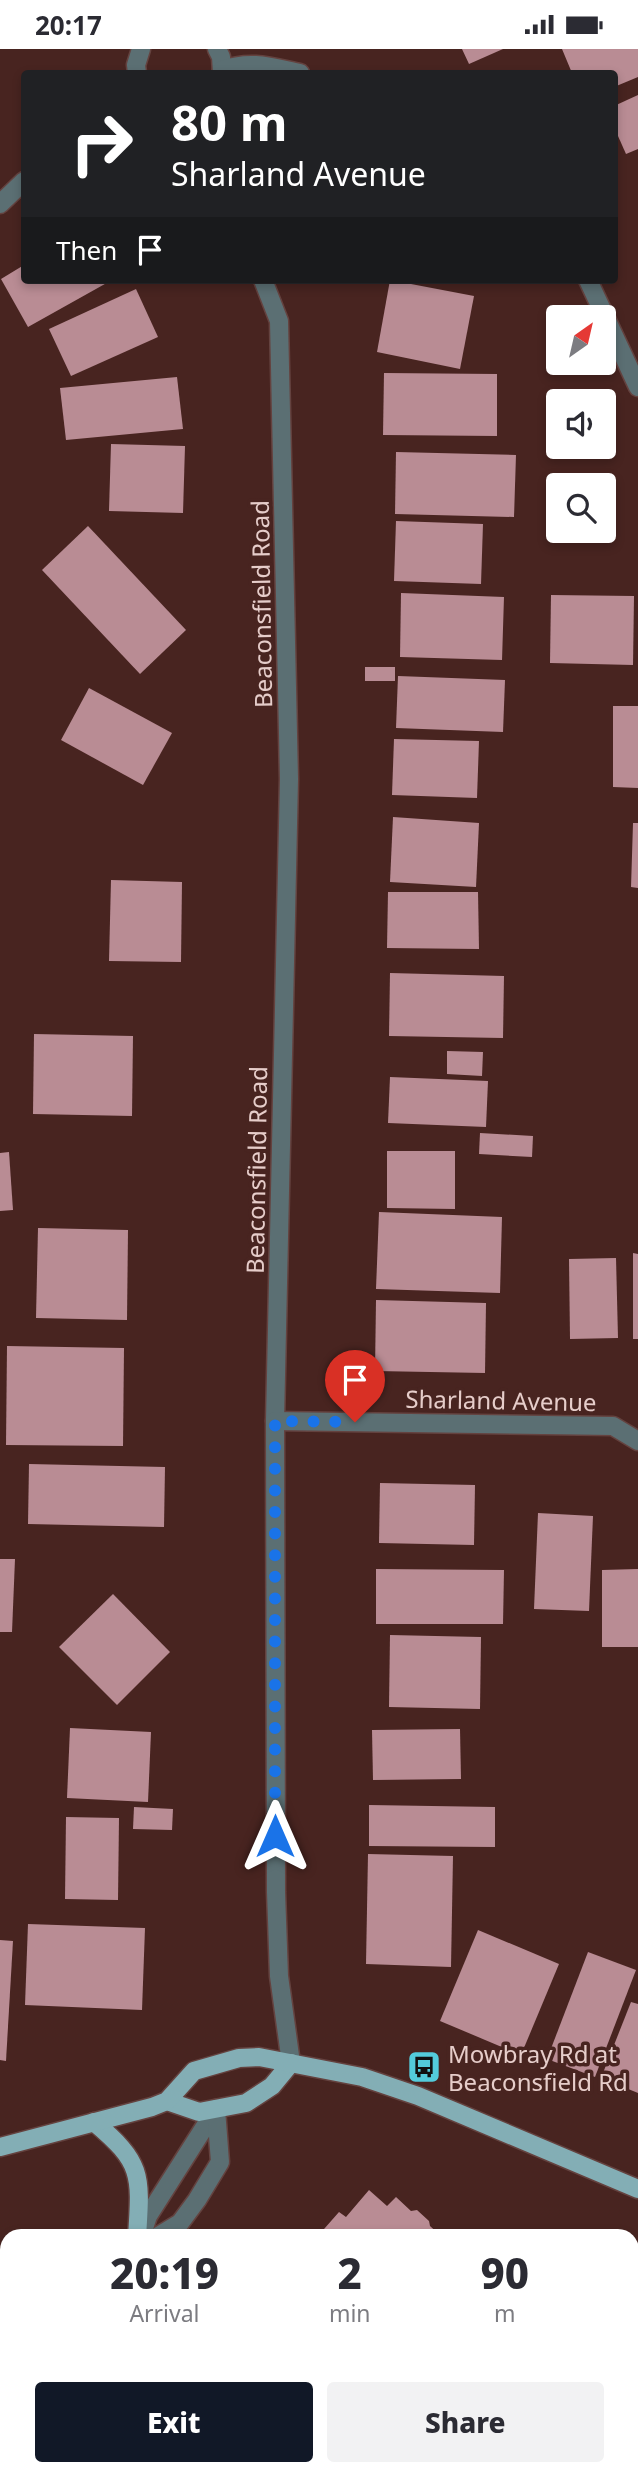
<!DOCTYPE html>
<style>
:root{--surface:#fff;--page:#f2f2f3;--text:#2b2b33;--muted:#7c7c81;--accent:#111827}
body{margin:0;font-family:"Noto Sans",sans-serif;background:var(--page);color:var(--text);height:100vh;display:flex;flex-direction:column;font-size:26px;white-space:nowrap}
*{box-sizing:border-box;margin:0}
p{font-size:23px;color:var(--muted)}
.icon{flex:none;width:38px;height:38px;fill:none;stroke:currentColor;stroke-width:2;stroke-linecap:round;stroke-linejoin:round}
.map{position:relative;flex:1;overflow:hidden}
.side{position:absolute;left:0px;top:2180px;width:639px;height:247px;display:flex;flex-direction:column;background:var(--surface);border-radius:21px 21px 0 0;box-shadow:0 4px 10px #0003}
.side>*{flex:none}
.hud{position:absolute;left:21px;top:21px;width:597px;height:214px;border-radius:7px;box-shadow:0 4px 10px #0003;background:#202124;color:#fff;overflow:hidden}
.needle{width:46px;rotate:34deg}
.buttons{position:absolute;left:546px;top:256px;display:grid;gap:14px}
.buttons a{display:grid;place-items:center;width:70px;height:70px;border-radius:7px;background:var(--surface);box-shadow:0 4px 10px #0003;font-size:35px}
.pin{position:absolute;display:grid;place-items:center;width:60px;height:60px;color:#fff;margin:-72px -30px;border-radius:50% 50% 50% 0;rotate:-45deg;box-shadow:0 0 7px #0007}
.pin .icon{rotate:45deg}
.me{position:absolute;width:77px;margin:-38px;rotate:0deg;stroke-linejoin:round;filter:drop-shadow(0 0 5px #0008)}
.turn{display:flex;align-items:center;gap:24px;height:147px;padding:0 35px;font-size:32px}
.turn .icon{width:91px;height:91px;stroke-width:2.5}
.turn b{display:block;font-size:49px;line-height:60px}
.then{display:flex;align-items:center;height:66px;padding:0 35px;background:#0003;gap:14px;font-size:26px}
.eta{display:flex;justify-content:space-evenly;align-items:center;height:119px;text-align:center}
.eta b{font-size:42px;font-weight:800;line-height:49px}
.primary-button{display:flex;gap:14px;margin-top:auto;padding:14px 35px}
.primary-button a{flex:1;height:80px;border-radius:7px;background:var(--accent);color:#fff;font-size:28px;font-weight:800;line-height:80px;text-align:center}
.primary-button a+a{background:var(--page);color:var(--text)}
.status{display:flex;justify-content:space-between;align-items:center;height:49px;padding:0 35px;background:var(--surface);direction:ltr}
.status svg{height:19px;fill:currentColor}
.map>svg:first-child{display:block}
</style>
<div class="status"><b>20:17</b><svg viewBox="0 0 49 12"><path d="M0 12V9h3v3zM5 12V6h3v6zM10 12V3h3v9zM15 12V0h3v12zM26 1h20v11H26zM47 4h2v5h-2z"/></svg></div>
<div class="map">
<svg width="638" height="2426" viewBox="0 0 638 2426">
<rect width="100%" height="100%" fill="#482420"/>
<g fill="#b98c94">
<polygon points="462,0 503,0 469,15"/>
<polygon points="562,0 638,0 638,28 614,38 614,24 572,24"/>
<polygon points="638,46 638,100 626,105 614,78 614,57"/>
<polygon points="24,216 24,231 112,231 28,278 1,230"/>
<polygon points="390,231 474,247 460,320 377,303"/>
<polygon points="136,240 158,288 71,327 49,280"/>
<polygon points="384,324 497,325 497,387 383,386"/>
<polygon points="177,328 183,380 66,391 60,339"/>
<polygon points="111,395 185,397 183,464 109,462"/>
<polygon points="396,403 516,406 514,468 395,465"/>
<polygon points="396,472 483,475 481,535 394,532"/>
<polygon points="88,477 186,581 140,625 42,521"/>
<polygon points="401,544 504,548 502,611 400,608"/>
<polygon points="551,546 634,547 633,616 550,614"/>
<rect x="365" y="618" width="30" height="14"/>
<polygon points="398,627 505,631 503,683 396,679"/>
<polygon points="89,639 172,684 143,736 61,691"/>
<polygon points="613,657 638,657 638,739 613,738"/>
<polygon points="394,690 479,692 477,749 392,746"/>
<polygon points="393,768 479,774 476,838 390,833"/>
<polygon points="633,774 638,774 638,839 631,838"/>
<polygon points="111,831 182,833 181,913 109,912"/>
<polygon points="388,843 478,843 479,900 387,899"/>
<polygon points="390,924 504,927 503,989 389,987"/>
<polygon points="34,985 133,987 132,1067 33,1065"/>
<polygon points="447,1002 483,1003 482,1027 447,1025"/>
<polygon points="390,1028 488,1032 486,1078 388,1074"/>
<polygon points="480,1084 533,1087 532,1108 479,1105"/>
<polygon points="387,1102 455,1102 455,1160 387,1159"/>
<polygon points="9,1103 13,1161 0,1162 0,1104"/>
<polygon points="379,1163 502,1168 500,1244 376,1240"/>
<polygon points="38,1179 128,1181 127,1271 36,1269"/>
<polygon points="633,1204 638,1205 638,1290 633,1290"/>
<polygon points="616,1209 618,1289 570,1290 569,1210"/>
<polygon points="376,1251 486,1254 485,1324 375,1322"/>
<polygon points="7,1297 124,1299 123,1397 6,1396"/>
<polygon points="29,1415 165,1418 164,1478 28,1475"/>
<polygon points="380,1434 475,1436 474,1496 379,1494"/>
<polygon points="538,1464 593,1467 589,1562 534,1560"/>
<polygon points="0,1510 15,1510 12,1583 0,1583"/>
<polygon points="376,1520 504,1521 503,1575 376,1575"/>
<polygon points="638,1520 638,1598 602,1598 602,1521"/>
<polygon points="113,1545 170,1603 117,1656 59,1598"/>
<polygon points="390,1586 481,1588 480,1660 389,1658"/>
<polygon points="70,1679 151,1683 148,1753 67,1749"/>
<polygon points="460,1680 461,1730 373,1731 372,1681"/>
<polygon points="369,1756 495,1758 495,1798 369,1797"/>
<polygon points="134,1758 173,1760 172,1781 133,1780"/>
<polygon points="66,1768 119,1769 118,1851 65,1850"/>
<polygon points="368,1805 453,1807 451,1918 366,1915"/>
<polygon points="28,1875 145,1879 142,1961 25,1956"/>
<polygon points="478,1881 559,1915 521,2006 440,1972"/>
<polygon points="0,1891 13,1892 6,2012 0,2011"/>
<polygon points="588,1903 636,1921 595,2028 547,2010"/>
<polygon points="631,1953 638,1955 638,2044 601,2029"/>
<polygon points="369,2141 387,2157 396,2148 411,2162 417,2161 429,2172 430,2177 442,2188 317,2188 339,2163 346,2168"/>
<polygon points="0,2207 7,2213 7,2232 0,2240"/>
<polygon points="638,2304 638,2402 632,2409 632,2311"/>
<polygon points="272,2420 315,2420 322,2426 267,2426"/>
<polygon points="332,2420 353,2420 359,2426 327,2426"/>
<polygon points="591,2420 622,2420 618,2426 598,2426"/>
</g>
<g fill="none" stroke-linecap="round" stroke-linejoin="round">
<defs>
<g id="minor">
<polyline points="217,0 221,8 222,24"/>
<path d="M222,21C251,11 271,18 300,24"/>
<polyline points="137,24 136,16 141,0"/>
<polyline points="0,155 24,132"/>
<polyline points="263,231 279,272 289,730 275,1372 276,1843 279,1927 291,2014"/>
<polyline points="588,231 638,338"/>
<polyline points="275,1372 613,1377 638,1392"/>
<polyline points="141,2188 148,2167 216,2060"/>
<polyline points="157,2188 180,2174 197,2151 220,2113 216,2060"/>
<polyline points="0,2360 7,2352"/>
<polyline points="0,2406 7,2404"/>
<polyline points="463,2420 478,2426"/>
</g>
<g id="major">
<polyline points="167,2052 199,2063 246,2054 272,2037 291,2014"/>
<path d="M94,2073C143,2114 141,2126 137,2188"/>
<polyline points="0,2098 152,2058 167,2052 194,2022 239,2009 259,2008 362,2028 418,2047 638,2140"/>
</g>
</defs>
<use href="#minor" stroke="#64423f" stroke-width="21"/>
<use href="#major" stroke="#64423f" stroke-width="21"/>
<use href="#minor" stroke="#5b6f73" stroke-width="18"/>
<use href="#major" stroke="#83aeb5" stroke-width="18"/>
</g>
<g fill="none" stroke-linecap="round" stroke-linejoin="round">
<polyline stroke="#1a73e8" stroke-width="12" stroke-dasharray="0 21.6" points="275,1787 275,1372 355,1373"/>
</g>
<defs>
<symbol id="bus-square" viewBox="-11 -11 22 22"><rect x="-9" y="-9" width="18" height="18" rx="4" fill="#53cbdb" stroke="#482420"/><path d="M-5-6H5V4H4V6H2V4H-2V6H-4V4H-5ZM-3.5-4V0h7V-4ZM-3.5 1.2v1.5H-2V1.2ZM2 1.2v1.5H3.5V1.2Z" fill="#111"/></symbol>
</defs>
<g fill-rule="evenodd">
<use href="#bus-square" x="405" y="1999" width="38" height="38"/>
</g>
<g text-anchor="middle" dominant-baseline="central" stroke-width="7" stroke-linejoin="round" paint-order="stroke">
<g font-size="24" fill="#e6cdca" stroke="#482420">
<text transform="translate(261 555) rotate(-91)">Beaconsfield Road</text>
<text transform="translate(256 1121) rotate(-89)">Beaconsfield Road</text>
<text transform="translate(501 1351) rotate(1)">Sharland Avenue</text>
</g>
<g font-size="24" fill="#e6cdca" stroke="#482420" text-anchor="start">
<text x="448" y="2004">Mowbray Rd at<tspan x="448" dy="28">Beaconsfield Rd</tspan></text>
</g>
</g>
</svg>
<div class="buttons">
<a><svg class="needle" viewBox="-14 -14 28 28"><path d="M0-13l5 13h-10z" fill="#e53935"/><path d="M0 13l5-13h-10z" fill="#7c7c81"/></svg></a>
<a><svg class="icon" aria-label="sound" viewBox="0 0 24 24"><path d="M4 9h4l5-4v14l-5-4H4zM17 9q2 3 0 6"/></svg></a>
<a><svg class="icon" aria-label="search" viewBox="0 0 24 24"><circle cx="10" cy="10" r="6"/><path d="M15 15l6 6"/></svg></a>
</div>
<div class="pin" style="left:355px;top:1373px;background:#d93025"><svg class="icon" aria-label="arrive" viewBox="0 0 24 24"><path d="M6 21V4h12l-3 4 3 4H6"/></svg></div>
<svg class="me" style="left:275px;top:1787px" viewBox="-20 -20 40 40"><path d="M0-17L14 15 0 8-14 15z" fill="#1a73e8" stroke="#fff" stroke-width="4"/></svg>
<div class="hud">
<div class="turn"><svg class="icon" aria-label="right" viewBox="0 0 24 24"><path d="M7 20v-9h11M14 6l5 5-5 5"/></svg><div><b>80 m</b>Sharland Avenue</div></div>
<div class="then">Then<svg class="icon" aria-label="arrive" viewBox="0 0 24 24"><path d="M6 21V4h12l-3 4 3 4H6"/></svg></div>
</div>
<section class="side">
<div class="eta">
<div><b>20:19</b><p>Arrival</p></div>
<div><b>2</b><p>min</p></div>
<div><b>90</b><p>m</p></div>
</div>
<div class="primary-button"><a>Exit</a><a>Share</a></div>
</section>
</div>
